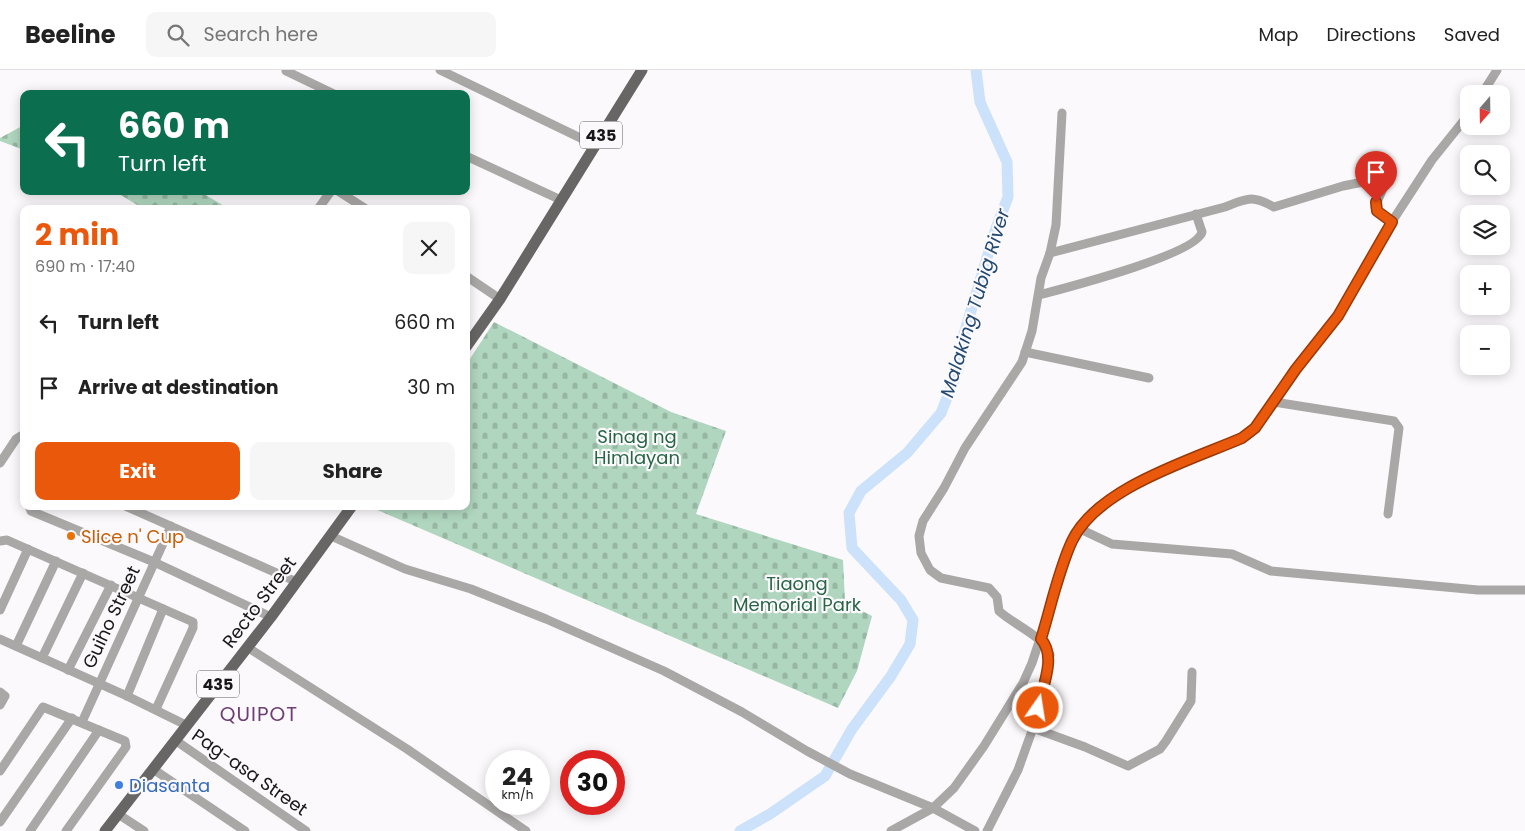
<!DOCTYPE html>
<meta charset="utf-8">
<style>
:root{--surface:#fff;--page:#f6f6f6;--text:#222;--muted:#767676;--line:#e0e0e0;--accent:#ea580c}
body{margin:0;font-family:Poppins,sans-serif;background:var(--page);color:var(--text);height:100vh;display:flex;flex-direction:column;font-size:19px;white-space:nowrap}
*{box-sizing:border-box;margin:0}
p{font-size:16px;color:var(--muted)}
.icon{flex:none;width:28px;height:28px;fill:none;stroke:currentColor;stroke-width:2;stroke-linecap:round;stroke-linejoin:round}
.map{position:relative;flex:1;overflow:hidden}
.sheet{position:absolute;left:20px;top:135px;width:450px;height:305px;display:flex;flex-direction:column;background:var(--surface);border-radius:10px;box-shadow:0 2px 12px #0003}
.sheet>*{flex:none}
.hud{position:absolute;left:20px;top:20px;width:450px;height:105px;border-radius:10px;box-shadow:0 2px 12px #0003;background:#0b6e4f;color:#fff;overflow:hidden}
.needle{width:32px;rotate:200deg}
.fabs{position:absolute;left:1460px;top:15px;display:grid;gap:10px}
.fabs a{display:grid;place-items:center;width:50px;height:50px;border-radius:10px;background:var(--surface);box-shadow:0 2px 12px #0003;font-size:25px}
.speed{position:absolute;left:485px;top:680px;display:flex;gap:10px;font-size:25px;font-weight:700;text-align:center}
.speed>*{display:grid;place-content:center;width:65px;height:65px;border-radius:50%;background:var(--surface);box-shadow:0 2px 12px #0003;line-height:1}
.speed small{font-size:12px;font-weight:400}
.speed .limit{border:8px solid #d22;background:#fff;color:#111}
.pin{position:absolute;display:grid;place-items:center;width:42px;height:42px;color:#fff;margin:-51px -21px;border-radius:50% 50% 50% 0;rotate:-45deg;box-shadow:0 0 5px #0007}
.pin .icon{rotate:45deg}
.me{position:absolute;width:55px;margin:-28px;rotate:13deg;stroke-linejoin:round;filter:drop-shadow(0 0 4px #0008)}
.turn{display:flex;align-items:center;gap:18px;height:105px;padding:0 15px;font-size:22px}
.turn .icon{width:65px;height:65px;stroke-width:2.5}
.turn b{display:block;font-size:35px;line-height:42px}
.round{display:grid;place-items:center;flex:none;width:52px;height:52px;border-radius:10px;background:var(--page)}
.overview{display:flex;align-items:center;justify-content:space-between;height:85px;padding:0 15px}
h1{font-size:30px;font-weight:700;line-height:38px;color:var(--accent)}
.cta{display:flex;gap:10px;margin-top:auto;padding:10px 15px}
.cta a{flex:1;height:58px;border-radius:10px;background:var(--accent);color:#fff;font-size:20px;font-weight:700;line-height:58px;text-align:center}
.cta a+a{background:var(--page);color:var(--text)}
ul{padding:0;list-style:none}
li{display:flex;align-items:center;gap:15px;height:65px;padding:0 15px}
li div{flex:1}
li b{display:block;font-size:19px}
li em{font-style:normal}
header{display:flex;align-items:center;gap:30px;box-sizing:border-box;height:70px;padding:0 25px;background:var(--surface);border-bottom:1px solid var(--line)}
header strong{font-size:24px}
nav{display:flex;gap:28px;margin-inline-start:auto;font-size:18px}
.search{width:350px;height:45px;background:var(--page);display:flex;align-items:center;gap:12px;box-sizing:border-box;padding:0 18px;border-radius:10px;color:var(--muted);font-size:19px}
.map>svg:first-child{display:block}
</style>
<header>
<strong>Beeline</strong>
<div class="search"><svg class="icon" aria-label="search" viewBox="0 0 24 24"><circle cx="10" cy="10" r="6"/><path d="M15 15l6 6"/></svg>Search here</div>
<nav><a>Map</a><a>Directions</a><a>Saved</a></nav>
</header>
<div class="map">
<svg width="1525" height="761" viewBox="0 0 1525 761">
<defs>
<pattern id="cemetery-stones" width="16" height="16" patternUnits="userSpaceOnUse" patternTransform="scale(1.25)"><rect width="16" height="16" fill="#b0d6bf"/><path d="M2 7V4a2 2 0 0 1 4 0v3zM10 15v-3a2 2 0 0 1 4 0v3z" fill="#97b7a3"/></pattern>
</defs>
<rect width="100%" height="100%" fill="#fbf9fb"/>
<g fill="url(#cemetery-stones)">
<polygon points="24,55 24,80 0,71 0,68"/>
<polygon points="114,121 199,121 229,139 144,139"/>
<polygon points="494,252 671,342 726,361 696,444 843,490 845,532 872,546 857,601 838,638 368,436 466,436 466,295"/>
</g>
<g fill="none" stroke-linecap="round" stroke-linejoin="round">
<polyline stroke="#cce1fa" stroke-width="11" points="740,761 770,744 825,706 852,659 891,606 910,574 913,550 901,530 852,478 849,443 861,421 907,383 941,343 958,300 964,264 995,161 1008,127 1007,92 980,32 976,0"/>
<g stroke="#aaa8a7" stroke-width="9">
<polyline points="440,0 595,75"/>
<polyline points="286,1 334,24"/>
<polyline points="1482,24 1497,0"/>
<polyline points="466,86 561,130"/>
<polyline points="338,121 366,139"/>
<polyline points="318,139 331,121"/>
<path d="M1050,183L1225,137C1248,128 1252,125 1274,137L1343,116L1383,108L1386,111L1375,137L1377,141L1392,152"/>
<polyline points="466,206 500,229"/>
<path d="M1039,225C1065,218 1197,184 1202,162L1196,144"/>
<polyline points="1025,282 1149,308"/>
<polyline points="1274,332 1394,351 1399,358 1388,444"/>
<polyline points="0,393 16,369 24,364"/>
<polyline points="29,436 31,441 154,492 271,547"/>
<polyline points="125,436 297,512"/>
<polyline points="1080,459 1112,474 1232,484 1271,501 1478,520 1525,520"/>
<polyline points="331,466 405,499 471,519 546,549 664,601 742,642 807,681 850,704 933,738 975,761"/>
<polyline points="0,471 7,470 193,552 193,558 156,639"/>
<polyline points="0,540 28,479"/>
<polyline points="0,569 127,626 186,655"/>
<polyline points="16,576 56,491"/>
<polyline points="247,577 407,679 526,761"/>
<polyline points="42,588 83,503"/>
<polyline points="68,600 111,515"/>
<polyline points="0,622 5,626 0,635"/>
<polyline points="127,626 163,539"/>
<polyline points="82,652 171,456"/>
<polyline points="1033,658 1085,677 1128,696 1160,679 1166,671 1191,631 1192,602"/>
<polyline points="175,670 306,761"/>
<polyline points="153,699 245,761"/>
<polyline points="0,701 43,637 125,671 126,677 66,761"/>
<polyline points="118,744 144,761"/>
<polyline points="0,752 72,648"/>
<polyline points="30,761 99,660"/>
<path d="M891,761L933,738L954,718L984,676L1023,613L1032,593L1068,484C1074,467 1083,451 1097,439C1128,410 1202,385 1242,368L1255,358L1296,299L1338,246L1382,167L1432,90L1469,44"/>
<path d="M987,761L1018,700L1033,658L1050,585C1044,566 1014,555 999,541L997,527L989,518L941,508L930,500L921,483L919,466L923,451L944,418L965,378L1022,292L1032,261L1041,208L1050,183L1056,155L1062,43"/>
</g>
<g stroke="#686664" stroke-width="11">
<polyline points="466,277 500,229 642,0"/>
<polyline points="105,761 271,547 352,436"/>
</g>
</g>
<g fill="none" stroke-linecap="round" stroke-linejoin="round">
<defs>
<path id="route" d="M1038,638C1042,617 1057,587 1041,569C1051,537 1058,501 1072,471C1097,418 1191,390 1242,368L1255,358L1296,299L1338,246L1392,152L1377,141L1376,132"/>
</defs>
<use href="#route" stroke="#983908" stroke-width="12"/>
<use href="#route" stroke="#ea580c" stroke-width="9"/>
</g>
<circle fill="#e8710a" stroke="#fbf9fb" stroke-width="2" cx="71" cy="466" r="5"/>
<circle fill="#3f7fe0" stroke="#fbf9fb" stroke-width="2" cx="119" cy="715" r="5"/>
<g text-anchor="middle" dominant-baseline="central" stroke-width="4.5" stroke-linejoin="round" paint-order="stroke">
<g fill="#fbf9fb" stroke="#5c5b5c" stroke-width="1">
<rect x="580" y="51.5" width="42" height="27" rx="4"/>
<rect x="197" y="600.5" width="42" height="27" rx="4"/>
</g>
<g font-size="16" font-weight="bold" fill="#181718">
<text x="601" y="65">435</text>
<text x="218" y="614">435</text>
</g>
<g font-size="18" fill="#286546" stroke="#fbf9fb">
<text x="637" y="366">Sinag ng<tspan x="637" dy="21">Himlayan</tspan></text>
<text x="797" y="513">Tiaong<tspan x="797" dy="21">Memorial Park</tspan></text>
</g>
<g font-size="18" fill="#c56008" stroke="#fbf9fb" text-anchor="start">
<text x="81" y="466">Slice n' Cup</text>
</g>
<g font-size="18" fill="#181718" stroke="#fbf9fb">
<text transform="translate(259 532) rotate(-53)">Recto Street</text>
<text transform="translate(111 547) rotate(-65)">Guiho Street</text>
<text transform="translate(250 702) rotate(35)">Pag-asa Street</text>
</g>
<g font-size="18" fill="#366cbe" stroke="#fbf9fb" text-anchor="start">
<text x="129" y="715">Diasanta</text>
</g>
<g font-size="19" font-style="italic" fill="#234972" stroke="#fbf9fb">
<text transform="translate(975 233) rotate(-73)">Malaking Tubig River</text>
</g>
<g font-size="20" letter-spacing="1" fill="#6c3e73" stroke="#fbf9fb">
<text x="259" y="644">QUIPOT</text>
</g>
</g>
</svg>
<div class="fabs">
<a><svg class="needle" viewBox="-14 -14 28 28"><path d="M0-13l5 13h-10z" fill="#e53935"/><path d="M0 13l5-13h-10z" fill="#767676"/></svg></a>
<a><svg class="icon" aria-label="search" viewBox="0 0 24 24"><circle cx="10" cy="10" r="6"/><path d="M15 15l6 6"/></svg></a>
<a><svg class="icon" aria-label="layers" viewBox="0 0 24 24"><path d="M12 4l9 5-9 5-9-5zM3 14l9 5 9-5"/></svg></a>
<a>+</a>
<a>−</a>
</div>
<div class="speed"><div>24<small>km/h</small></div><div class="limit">30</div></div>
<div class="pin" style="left:1376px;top:132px;background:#d93025"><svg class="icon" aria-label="arrive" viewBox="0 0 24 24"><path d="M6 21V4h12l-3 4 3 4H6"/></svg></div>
<svg class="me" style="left:1038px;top:638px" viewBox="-20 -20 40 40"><circle r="17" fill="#ea580c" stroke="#fff" stroke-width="3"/><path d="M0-11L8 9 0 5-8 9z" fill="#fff"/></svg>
<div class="hud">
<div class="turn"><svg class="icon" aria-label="left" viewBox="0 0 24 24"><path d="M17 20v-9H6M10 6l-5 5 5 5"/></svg><div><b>660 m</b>Turn left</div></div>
</div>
<section class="sheet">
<div class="overview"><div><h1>2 min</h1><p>690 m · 17:40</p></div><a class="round"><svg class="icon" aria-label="close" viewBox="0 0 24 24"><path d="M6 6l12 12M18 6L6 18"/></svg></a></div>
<ul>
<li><svg class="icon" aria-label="left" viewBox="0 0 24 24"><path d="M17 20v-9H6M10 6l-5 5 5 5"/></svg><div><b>Turn left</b></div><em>660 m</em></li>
<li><svg class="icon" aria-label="arrive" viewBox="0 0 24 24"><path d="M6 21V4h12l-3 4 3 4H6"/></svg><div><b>Arrive at destination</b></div><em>30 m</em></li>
</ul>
<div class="cta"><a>Exit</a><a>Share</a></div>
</section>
</div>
